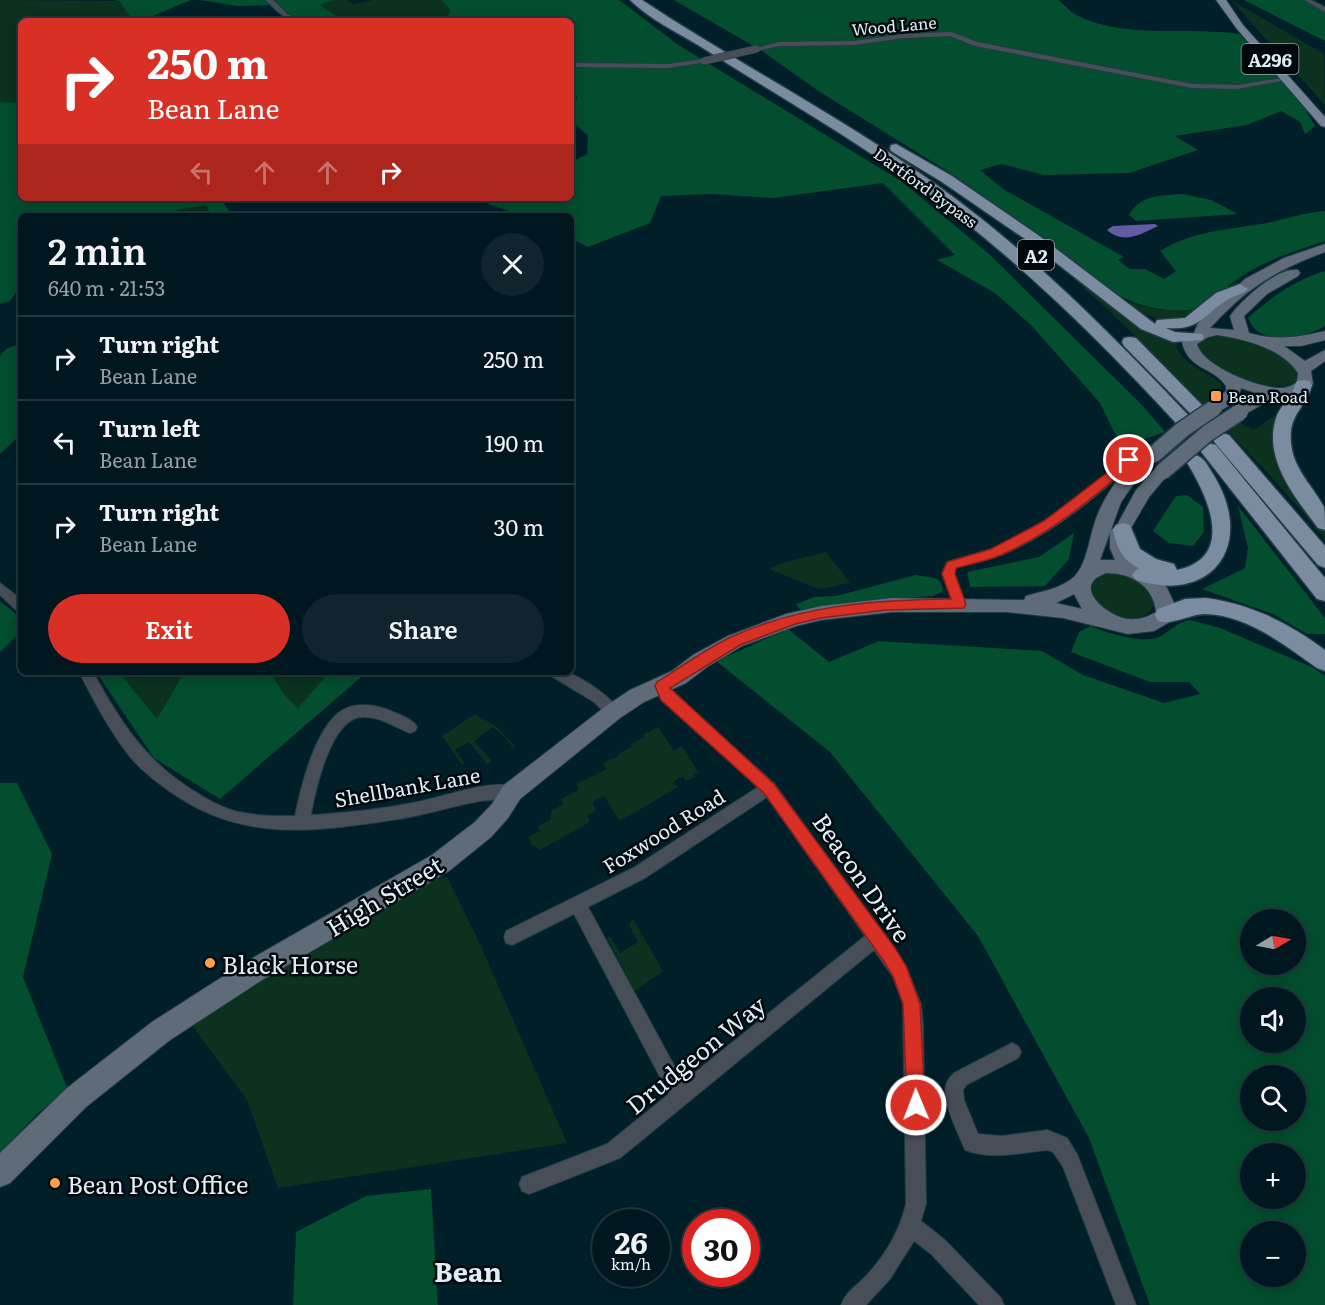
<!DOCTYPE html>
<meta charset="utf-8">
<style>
:root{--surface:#01171f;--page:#0f242c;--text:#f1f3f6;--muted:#969fa4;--line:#23363d;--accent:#d93025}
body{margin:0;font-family:Literata,serif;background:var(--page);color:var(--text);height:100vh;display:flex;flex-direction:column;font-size:22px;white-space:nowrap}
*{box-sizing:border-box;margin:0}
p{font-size:20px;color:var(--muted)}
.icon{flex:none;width:33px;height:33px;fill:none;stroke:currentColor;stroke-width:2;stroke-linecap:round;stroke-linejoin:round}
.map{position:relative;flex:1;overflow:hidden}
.drawer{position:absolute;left:18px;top:213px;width:556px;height:462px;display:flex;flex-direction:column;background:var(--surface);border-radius:9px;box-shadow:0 3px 15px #0003,0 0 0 2px var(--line)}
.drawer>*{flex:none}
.hud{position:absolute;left:18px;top:18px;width:556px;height:183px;border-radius:9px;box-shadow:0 3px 15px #0003,0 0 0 2px var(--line);background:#d93025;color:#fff;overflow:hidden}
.needle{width:39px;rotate:80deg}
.buttons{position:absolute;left:1240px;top:909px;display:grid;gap:12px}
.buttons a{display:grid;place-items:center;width:66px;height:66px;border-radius:50%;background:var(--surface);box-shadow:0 3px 15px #0003,0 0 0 2px var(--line);font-size:30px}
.speed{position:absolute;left:592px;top:1209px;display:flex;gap:12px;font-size:30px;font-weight:700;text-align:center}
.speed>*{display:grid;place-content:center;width:78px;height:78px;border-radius:50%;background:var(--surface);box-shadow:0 3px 15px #0003,0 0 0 2px var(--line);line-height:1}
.speed small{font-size:15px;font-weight:400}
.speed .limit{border:9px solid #d22;background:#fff;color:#111}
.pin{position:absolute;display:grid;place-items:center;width:51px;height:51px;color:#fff;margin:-26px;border:3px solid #fff;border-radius:50%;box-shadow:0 2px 6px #0007}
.me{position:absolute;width:66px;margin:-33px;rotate:359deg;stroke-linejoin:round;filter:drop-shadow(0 0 4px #0008)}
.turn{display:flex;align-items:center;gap:21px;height:126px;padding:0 30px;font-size:27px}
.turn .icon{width:78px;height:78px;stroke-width:2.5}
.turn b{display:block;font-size:42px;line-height:51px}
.lanes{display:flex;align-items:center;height:57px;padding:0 30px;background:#0003;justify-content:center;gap:30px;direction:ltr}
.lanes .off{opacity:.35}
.round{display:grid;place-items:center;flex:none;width:63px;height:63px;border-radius:32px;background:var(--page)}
.overview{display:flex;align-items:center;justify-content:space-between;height:102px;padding:0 30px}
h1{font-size:36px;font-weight:600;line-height:45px}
.primary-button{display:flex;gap:12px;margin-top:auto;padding:12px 30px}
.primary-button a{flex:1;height:69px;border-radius:36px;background:var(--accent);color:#fff;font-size:24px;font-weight:600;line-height:69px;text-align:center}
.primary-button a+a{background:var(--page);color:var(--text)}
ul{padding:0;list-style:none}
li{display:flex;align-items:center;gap:18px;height:84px;padding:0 30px;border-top:2px solid var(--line)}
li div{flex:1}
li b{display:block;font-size:22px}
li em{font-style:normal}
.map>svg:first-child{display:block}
</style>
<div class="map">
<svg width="1325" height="1305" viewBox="0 0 1325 1305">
<rect width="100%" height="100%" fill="#011f29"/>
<g fill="#0a321e">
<polygon points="0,0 119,1 133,21 21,21 21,103 0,102"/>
<polygon points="335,0 346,0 353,4 373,0 441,0 450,10 446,21 344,21 320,5"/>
<polygon points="1231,0 1324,54 1325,105"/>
<polygon points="207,205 212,216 94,216 113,211 157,214"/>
<path d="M1325,241C1300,249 1275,257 1253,270C1221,289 1197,329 1155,318C1123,309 1087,275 1060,255L1128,302L1159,310H1187L1205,306L1233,282L1267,262Z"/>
<path d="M1039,249L1180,342L1176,347C1185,366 1208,371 1221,384L1222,393L1210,401L1243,425L1254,430L1278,413L1276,420L1294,492L1325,531V539C1288,493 1246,450 1205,407C1152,351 1098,298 1039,249Z"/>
<path d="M1212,336C1241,336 1279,350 1298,371V380C1278,398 1222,373 1204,358C1200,355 1199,350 1197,346L1205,338Z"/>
<polygon points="826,552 850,583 819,589 769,569 779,564"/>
<path d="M1103,573C1110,573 1119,572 1126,574C1138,579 1163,595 1151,610C1138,628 1098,615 1092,596C1091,592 1091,587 1090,583L1095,577Z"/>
<polygon points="119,672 184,672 157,719"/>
<polygon points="270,672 320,672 324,678 298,708 284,694"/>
<polygon points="475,714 497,727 515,746 513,748 505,737 493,727 474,741 492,761 487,764 469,742 455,750 465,763 462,765 442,736"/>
<polygon points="658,727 674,751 682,746 698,772 693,774 695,777 686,781 683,776 674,781 678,787 620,821 604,796 592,802 596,810 587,815 590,822 540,850 532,845 528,837 540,831 538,826 551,819 551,811 563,804 561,799 579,790 576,784 607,769 603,763 618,756 617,754 632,747 631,744 645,737 644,734"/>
<polygon points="447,877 479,942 567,1143 278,1188 247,1100 191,1024 242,991 437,878"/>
<polygon points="633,919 663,971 635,991 607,938 610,936 620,953 638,942 629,925"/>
</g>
<g fill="#034e2e" fill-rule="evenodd">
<polygon points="114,0 191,0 141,21 133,21 119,1"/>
<polygon points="200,0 335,0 320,5 344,21 304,21 271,5 238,6"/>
<polygon points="441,0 619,0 680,46 901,181 989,254 1143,406 1165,432 1133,443 1136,450 1132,453 1123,450 1100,403 1031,325 995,293 937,260 955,255 883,183 773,198 712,194 661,196 650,223 588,247 572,239 572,216 525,216 488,204 493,198 572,198 572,162 587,154 588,136 572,121 577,97 572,95 572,21 446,21 450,10"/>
<path d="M674,0H1059C1064,5 1070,11 1076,15C1126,40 1187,26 1240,34L1301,102L1315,126L1305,134L1300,122L1281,111L1247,125L1175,136L1198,150L1129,173L1044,175L1001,164L980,170L1003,189L1124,257L1118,260L1130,269H1145L1164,279L1176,271L1160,251C1193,231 1224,230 1261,224C1284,220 1301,213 1325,211V241C1293,251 1261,262 1233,282C1222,290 1213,302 1201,307C1193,311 1182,310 1174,310C1119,310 1077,266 1036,235L1032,230L952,174L820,92L762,51Z"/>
<polygon points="1244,0 1303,0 1325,12 1325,41"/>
<polygon points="0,102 21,103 21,198 220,198 233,216 212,216 206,205 157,214 113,211 94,216 21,216 21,285 10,301 0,304"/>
<path d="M1183,194L1211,200L1238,214L1136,221L1129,215C1141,194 1160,196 1183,194Z"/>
<path d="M1325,271V326C1303,339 1259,348 1248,318C1271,297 1295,280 1325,271Z"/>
<polygon points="21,343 21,439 15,440 0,454 0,356 6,349"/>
<polygon points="1187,495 1203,507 1204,532 1193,546 1169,543 1153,531 1176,496"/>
<polygon points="1238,506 1325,618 1325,634 1307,634 1273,614 1202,589 1245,568 1248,548"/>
<polygon points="1074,533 1069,559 1045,586 970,587 967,572 1039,557"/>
<path d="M916,575C928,578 942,574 943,591L933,596L899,598L802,612L796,604L815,597L836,596Z"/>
<polygon points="0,601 21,618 21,631 0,652"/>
<path d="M1190,620L1220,628L1312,667L1325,676V1305H1150L1089,1138L978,936L830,752L716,661L788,629L829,662L879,641L1042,651L1083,675L1164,703L1200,694L1189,682H1150L1071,652L1079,632L1091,626C1106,633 1146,645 1161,636C1172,630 1177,622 1190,620ZM1251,920H1296V964H1251ZM1251,998H1296V1042H1251ZM1251,1076H1296V1120H1251ZM1251,1154H1296V1198H1251ZM1251,1232H1296V1276H1251Z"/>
<polygon points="96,672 119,672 157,719 184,672 270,672 284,694 298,708 324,678 320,672 367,672 220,799 154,758"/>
<polygon points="0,783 17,783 52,854 23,977 68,1090 37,1114 0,1154"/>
<polygon points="431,1189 438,1305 293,1305 296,1232 366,1196"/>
</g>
<path fill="#645ca2" d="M1155,224L1158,226C1141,234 1124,245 1107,230L1113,226Z"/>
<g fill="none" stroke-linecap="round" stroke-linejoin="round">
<defs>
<g id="minor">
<path d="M266,0H273L287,14L303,21C286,21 277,12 266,0Z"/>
<polygon points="1304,0 1311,0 1325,7 1325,12"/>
<polygon points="951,32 977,42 1192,84 1238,85 1288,77 1291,79 1238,89 1192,88 975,46 950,36 903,38 854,45 779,46 756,51 753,49 779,42 854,41 903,34"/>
<polygon points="704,59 706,62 668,68 572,67 572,63 668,64"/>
<path d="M1133,453L1137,454V460C1096,497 1053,534 1001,555C986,561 971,562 956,568L954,573L965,604L964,607H954L942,573L947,562L992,549L1029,530L1064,508Z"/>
<polygon points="0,583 21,599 21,612 16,610 0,595"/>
<path d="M79,672H93C119,720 146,762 194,791C207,799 220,807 235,811C255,816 275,816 295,816C301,786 314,735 337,714C351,702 370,704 386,709C395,713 413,718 417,727L415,731L410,733C394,727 380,716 362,717C331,718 315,791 311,815C347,813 382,809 417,802C445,797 491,778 517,787L520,792L517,797C507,801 493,799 481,801C451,806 422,816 392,820C313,832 242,842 172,793C158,783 143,772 131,758C110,732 94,701 79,672Z"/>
<path d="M549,672C555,672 563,671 569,673C584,679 612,697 620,712L618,716L613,718L608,716L594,702L551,676Z"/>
<path d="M662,680L667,682L672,693L774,783L906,966L921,1004L923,1025L926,1204L921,1221L945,1240L1001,1298L1004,1305H979L931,1254L914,1241L890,1279L866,1305H841C845,1293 856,1286 865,1277C885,1256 899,1232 906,1204L903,1004L893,977L874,950L620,1158L529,1194L522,1191L519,1184L522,1177L607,1144L669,1094L574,914L512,945L506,943L504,937L506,931L633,868L758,787L661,700L655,686L657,682ZM767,797L865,936L683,1082L588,907L645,878Z"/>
<path d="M1012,1043L1018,1046L1021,1052L1018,1058L966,1085L963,1090L964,1100L978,1134L1002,1136L1047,1130L1067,1138L1077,1154L1136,1305H1116L1063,1167L1053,1152L1047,1150C1021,1153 991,1160 965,1150C959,1134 941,1101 946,1085C947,1080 951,1076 954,1073Z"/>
</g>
<g id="secondary">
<path d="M1325,244V252C1274,271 1247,288 1210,328L1234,330L1230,316C1241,301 1278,266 1298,270L1300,273L1298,276L1267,294L1244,316L1249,333C1276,341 1299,337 1325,331V340L1301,346H1284L1305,361L1325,350V361L1311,371L1313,384L1307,389L1263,404L1240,417L1235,415L1232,412L1235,409L1262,395L1241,388C1239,400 1221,415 1209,411L1206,408L1226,391V386C1214,367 1188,370 1182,342L1194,333L1198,323L1245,279L1284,258ZM1217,335C1244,339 1282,348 1298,373L1297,382C1292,386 1287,388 1280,388C1258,388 1202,366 1197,344L1208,337Z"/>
<path d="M1153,450L1159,451L1161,455L1140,475L1121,502L1100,560H1115L1110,548V531L1117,525L1136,490L1156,468H1168L1170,472L1149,497L1127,535V543L1133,559L1161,579L1167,588L1174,603L1175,615L1173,620L1154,631L1128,634L1063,618L1006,612H892L821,620L796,626L742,646L707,667L686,683L644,702L620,718L520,799L508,818L491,837L449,871L262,980L170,1040L86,1107L10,1183L0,1187V1153L67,1088L152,1022L244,963L432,855L475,822L492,804L504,785L606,706L630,690L672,671L693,655L728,636L786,614L821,606L892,598L1024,600L1026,596C1043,591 1060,589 1074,577C1086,565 1089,541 1094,525C1100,502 1129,456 1153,450ZM1106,573C1131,573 1153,585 1156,612C1147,617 1140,620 1129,619C1115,619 1080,596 1094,580C1096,577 1102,575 1106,573ZM1074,594L1082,609L1056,603Z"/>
</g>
<polygon id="primary" points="1216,0 1226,0 1243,25 1325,117 1325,127 1321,126 1237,29"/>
<g id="trunk">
<path d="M630,0H642C745,68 857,125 956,199C1041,263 1115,338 1188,415L1191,419L1188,423H1176C1082,321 984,227 867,151C811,114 754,81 698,45C676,32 648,18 630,0Z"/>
<path d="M896,144L952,176L1038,235L1155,324L1157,320L1185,318L1216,293L1240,284L1248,289C1243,295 1234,295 1227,300C1203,315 1200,331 1166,328L1175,332L1202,334L1204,337L1202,340L1173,342L1141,329L1028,241L942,182L891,151L890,148L891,145Z"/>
<polygon points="1130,337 1136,338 1202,405 1205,409 1202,413 1190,413 1124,346 1122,342 1124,338"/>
<path d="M1303,380L1309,381L1312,385C1308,403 1293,412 1291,431C1288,465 1310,481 1324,507C1325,513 1325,523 1325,530L1318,528C1295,497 1263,459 1276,418C1279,408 1287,402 1291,394C1294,390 1294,386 1297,381Z"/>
<polygon points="1222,433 1229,435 1325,546 1325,568 1318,565 1215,443 1213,439 1215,435"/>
<polygon points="1209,443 1216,445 1325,578 1325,601 1317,599 1202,453 1200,449 1202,445"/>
<path d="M1195,455C1204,457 1208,466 1213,474C1256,543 1214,605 1136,580L1132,575L1136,570L1139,568C1122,560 1117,548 1113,530L1116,525L1123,523L1130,525L1140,549L1156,559L1174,564L1177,570C1238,557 1206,493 1186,461L1188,457Z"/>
<path d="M1206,598C1251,604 1289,623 1325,650V671L1317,668C1285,645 1245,614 1204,614C1188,615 1173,625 1158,621L1155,615L1158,609L1185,599Z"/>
</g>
</defs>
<use href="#minor" stroke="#203c46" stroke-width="2"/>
<use href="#secondary" stroke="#203c46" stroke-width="2"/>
<use href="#primary" stroke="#203c46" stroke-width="2"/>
<use href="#trunk" stroke="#203c46" stroke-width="3"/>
<use href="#minor" fill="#474e58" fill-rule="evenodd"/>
<use href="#secondary" fill="#606b7a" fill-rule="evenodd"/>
<use href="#primary" fill="#738194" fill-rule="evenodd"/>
<use href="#trunk" fill="#7c8ca0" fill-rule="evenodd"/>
<defs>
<polyline id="minor-bridge" points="704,61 756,49"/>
<g id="secondary-bridge">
<polyline points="1153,455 1183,429 1214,408"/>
<polyline points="1162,472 1208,433 1240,412"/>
</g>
</defs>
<use href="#minor-bridge" stroke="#203c46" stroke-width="8" stroke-linecap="butt"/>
<use href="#secondary-bridge" stroke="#203c46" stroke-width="19" stroke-linecap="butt"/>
<use href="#minor-bridge" stroke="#474e58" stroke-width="7"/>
<use href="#secondary-bridge" stroke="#606b7a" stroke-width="16"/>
</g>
<path fill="#d93025" stroke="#8d1f18" stroke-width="1.5" d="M1129,456L1133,458V463C1092,499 1051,533 1001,555C987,561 971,564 956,568L955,574L966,604L964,608L886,610L821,618L795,624L740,645L670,688L774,784L895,948L906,966L920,1004L925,1105L923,1112L916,1115L909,1112L907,1105L903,1004L893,976L883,960L764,793L661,700L655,686L657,682C681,667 706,649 731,637C801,605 875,600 951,599L942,574L947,562L991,549L1044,521Z"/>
<g fill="#fa9f4e" stroke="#01080b" stroke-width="2">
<rect x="1210" y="390" width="12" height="12" rx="3"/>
<circle cx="210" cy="963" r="6"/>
<circle cx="55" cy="1183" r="6"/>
</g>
<g text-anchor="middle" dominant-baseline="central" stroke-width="5" stroke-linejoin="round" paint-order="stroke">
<g font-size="16" fill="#deeef5" stroke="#01080b">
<text transform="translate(894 25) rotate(-5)">Wood Lane</text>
<text transform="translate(926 187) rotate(36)">Dartford Bypass</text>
</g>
<g font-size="16" fill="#deeef5" stroke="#01080b" text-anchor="start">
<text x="1228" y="396">Bean Road</text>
</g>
<g fill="#01080b" stroke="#9ca9af" stroke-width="1.5">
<rect x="1241.5" y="44" width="57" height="30" rx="4.5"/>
<rect x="1018" y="240" width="36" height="30" rx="4.5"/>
</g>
<g font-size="18" font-weight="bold" fill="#deeef5">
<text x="1270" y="59">A296</text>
<text x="1036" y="255">A2</text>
</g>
<g font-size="20" fill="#deeef5" stroke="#01080b">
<text transform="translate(407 786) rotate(-10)">Shellbank Lane</text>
<text transform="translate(663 830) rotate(-32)">Foxwood Road</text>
</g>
<g font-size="24" fill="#deeef5" stroke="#01080b">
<text transform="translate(863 877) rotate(55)">Beacon Drive</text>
<text transform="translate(384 895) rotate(-31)">High Street</text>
<text transform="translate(695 1054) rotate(-39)">Drudgeon Way</text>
</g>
<g font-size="24" fill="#deeef5" stroke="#01080b" text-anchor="start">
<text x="222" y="963">Black Horse</text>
<text x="67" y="1183">Bean Post Office</text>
</g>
<g font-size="27" font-weight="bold" fill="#deeef5" stroke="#01080b">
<text x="468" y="1270">Bean</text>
</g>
</g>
</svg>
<div class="buttons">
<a><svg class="needle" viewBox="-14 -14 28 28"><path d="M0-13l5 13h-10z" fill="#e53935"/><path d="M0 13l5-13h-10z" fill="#969fa4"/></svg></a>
<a><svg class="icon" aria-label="sound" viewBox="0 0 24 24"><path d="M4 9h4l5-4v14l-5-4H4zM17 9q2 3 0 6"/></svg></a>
<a><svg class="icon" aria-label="search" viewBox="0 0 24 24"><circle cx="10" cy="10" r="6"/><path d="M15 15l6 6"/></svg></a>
<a>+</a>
<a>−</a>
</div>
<div class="speed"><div>26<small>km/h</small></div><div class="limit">30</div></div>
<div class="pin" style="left:1129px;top:460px;background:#d93025"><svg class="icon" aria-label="arrive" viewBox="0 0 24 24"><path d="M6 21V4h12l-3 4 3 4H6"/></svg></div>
<svg class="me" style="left:916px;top:1105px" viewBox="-20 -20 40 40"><circle r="17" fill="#d93025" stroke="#fff" stroke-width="3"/><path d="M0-11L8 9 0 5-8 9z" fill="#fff"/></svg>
<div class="hud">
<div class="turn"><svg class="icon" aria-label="right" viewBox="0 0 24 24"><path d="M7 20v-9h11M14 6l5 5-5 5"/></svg><div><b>250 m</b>Bean Lane</div></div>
<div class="lanes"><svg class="icon off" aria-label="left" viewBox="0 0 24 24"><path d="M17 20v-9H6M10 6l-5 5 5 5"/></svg><svg class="icon off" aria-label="ahead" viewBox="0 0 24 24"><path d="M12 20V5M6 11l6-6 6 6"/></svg><svg class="icon off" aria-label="ahead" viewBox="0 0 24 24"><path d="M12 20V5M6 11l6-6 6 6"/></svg><svg class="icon" aria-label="right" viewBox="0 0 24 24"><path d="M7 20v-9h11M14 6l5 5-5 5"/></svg></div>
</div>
<section class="drawer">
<div class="overview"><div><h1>2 min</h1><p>640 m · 21:53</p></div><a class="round"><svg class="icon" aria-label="close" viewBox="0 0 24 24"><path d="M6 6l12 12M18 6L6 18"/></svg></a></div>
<ul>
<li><svg class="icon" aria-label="right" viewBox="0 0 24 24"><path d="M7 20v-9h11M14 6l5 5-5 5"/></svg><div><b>Turn right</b><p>Bean Lane</p></div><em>250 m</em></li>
<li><svg class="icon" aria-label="left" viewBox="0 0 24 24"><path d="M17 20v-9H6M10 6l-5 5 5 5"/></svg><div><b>Turn left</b><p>Bean Lane</p></div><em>190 m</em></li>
<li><svg class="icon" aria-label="right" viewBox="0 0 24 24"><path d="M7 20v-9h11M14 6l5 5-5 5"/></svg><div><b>Turn right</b><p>Bean Lane</p></div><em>30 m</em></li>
</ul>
<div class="primary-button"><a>Exit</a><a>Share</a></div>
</section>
</div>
